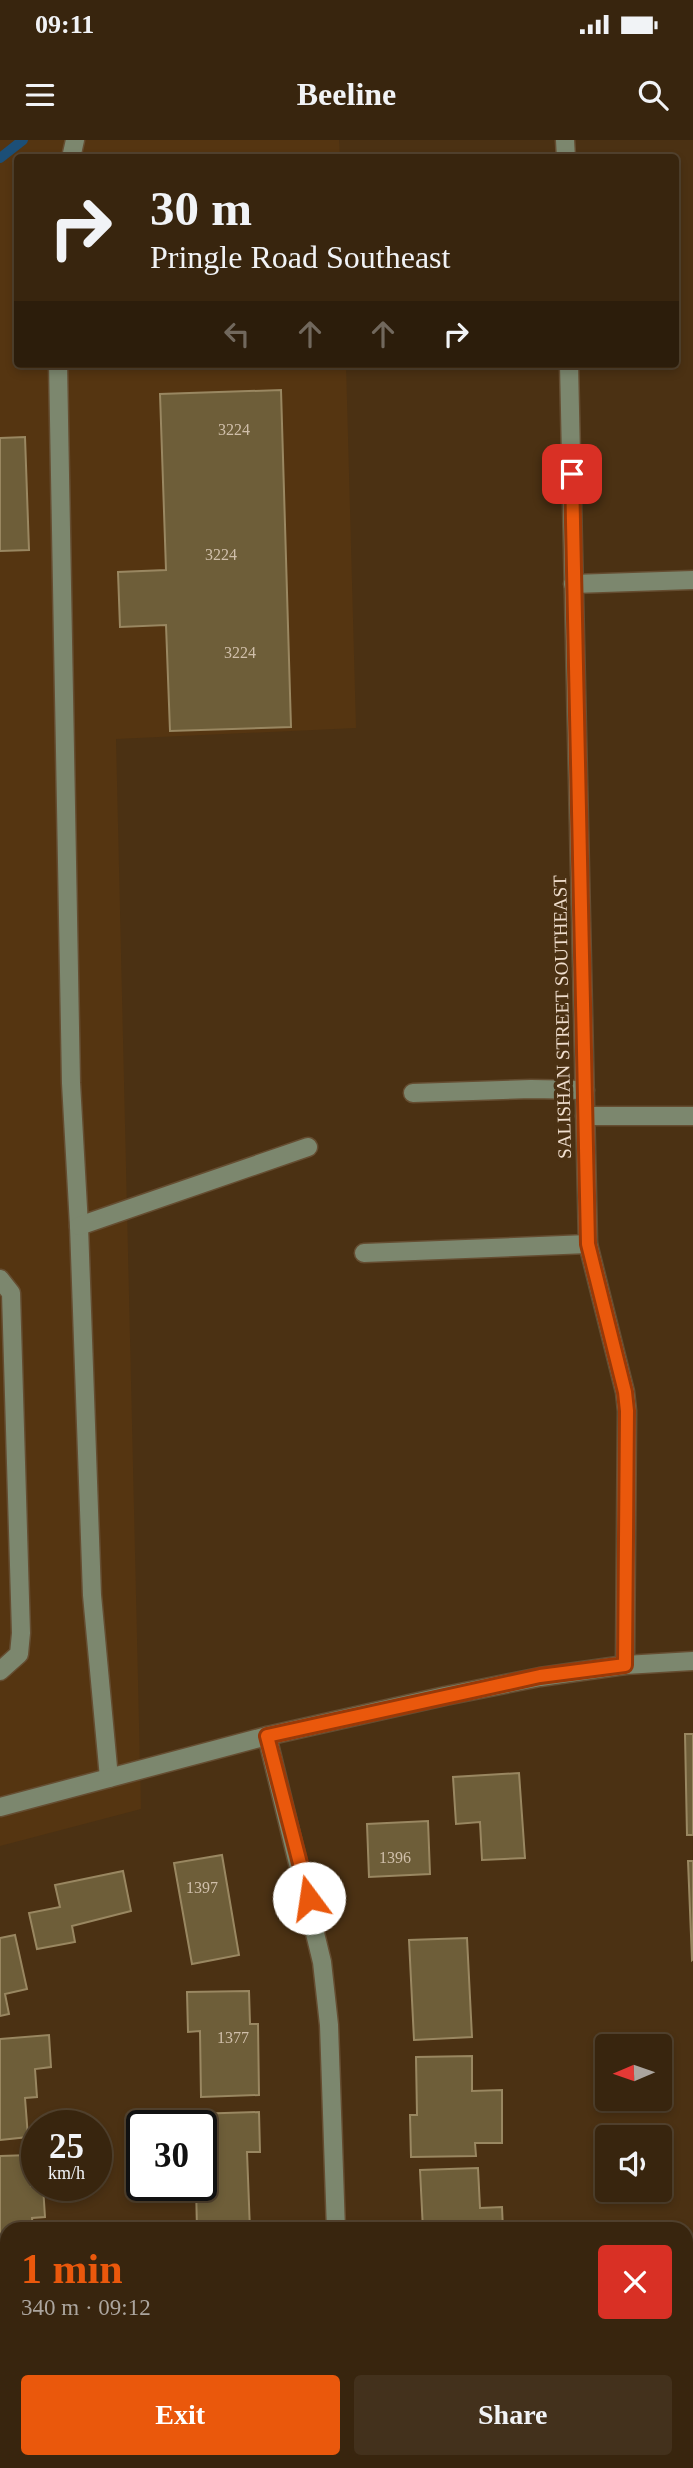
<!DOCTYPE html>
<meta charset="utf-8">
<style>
:root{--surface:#38250e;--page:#43311c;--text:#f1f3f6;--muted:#aba59e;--line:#52422e;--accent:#ea580c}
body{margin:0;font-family:"Times New Roman",serif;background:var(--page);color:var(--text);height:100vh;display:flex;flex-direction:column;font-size:26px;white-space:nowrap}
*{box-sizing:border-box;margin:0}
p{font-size:23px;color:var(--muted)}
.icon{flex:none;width:38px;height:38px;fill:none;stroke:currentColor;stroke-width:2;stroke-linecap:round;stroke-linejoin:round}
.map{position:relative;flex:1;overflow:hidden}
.panel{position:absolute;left:0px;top:2082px;width:693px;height:247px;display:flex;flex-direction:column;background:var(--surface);border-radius:21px 21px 0 0;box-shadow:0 4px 10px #0003,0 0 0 2px var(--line)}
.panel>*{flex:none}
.banner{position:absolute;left:14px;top:14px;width:665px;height:214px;border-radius:7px;box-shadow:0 4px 10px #0003,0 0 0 2px var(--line);background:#38250e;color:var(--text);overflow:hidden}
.needle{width:46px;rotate:268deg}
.buttons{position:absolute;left:595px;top:1894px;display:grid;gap:14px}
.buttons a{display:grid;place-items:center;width:77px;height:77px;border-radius:7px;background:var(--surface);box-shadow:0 4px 10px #0003,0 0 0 2px var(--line);font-size:35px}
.speed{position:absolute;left:21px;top:1970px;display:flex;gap:14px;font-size:35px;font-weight:700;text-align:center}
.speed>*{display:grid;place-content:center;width:91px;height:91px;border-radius:50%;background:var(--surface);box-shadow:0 4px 10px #0003,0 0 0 2px var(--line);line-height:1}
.speed small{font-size:18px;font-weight:400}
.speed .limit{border:4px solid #111;border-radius:10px;background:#fff;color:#111}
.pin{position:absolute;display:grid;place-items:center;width:60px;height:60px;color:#fff;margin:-30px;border-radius:14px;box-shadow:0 4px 10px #0006}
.me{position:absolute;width:77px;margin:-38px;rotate:346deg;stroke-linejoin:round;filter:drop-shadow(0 0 5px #0008)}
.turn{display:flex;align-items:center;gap:24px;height:147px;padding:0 21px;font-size:32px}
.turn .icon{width:91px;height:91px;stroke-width:2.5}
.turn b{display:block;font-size:49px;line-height:60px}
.lanes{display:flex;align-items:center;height:66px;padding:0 21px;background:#0003;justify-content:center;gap:35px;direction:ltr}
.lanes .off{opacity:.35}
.round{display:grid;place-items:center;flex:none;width:74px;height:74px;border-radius:7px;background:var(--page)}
.summary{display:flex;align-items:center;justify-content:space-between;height:119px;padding:0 21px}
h1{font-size:42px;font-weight:800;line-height:52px;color:var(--accent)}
.cta{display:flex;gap:14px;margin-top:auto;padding:14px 21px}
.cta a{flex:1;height:80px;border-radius:7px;background:var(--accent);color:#fff;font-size:28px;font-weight:800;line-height:80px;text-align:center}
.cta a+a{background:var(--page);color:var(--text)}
.status{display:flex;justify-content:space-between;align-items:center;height:49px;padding:0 35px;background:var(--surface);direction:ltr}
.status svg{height:19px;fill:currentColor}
header{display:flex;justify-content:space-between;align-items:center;height:91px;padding:0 21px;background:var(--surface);font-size:32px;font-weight:800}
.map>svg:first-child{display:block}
</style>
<div class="status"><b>09:11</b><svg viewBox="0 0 49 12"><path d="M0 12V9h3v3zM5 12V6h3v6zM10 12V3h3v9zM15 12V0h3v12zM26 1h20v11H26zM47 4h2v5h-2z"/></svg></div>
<header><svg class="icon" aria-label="menu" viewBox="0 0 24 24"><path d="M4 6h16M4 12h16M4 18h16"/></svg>Beeline<svg class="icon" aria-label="search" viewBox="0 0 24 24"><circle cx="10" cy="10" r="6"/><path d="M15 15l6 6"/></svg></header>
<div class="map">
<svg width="693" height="2328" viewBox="0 0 693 2328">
<rect width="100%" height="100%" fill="#4b3113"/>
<polygon fill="#553511" points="0,0 339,0 340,17 18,18 18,224 346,224 356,588 116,599 141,1669 0,1706"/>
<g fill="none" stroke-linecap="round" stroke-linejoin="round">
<polyline stroke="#1c4f77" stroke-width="10" points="0,18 23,0"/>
</g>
<g fill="#6e5e39" stroke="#998761" stroke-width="2">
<polygon points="281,250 291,587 170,591 166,485 120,487 118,432 166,430 160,254"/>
<polygon points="25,297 29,410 0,411 0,298"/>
<polygon points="685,1594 693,1594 693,1695 687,1695"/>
<polygon points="519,1633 525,1718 482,1720 480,1682 456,1684 453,1637"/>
<polygon points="428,1681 430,1734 369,1737 367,1684"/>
<polygon points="222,1715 239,1815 192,1824 174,1723"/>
<polygon points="688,1721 693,1721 693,1819 692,1820"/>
<polygon points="123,1731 131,1771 72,1786 75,1802 37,1809 29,1773 60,1767 55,1745"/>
<polygon points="15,1795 27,1849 5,1854 9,1874 0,1876 0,1798"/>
<polygon points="467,1798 472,1897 414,1900 409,1800"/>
<polygon points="249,1851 250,1884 258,1884 259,1955 201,1957 200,1891 188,1892 187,1852"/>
<polygon points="49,1895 51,1927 35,1929 37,1957 25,1958 28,1997 0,2000 0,1899"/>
<polygon points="472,1916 472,1951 502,1950 502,2003 475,2003 476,2016 411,2017 410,1975 417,1975 416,1917"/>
<polygon points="259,1972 260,2012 247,2012 250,2090 197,2090 196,2046 201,2046 201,1986 194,1986 194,1974"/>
<polygon points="30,2015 31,2046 43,2046 45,2077 32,2078 33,2090 7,2090 7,2117 0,2117 0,2016"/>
<polygon points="478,2028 480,2068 502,2067 503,2090 423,2090 420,2030"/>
<rect x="0" y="2137" width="7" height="94"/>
<polygon points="693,2145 693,2182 688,2182 687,2146"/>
<rect x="686" y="2225" width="7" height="29"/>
<polygon points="0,2254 7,2254 7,2322 46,2322 46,2328 0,2328"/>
<rect x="209" y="2322" width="46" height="6"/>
<rect x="416" y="2322" width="76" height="6"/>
</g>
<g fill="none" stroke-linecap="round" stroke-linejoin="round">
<defs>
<g id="minor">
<polyline points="565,0 566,18"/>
<polyline points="71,18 75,0"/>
<polyline points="58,224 71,943 79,1086 92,1455 109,1638"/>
<polyline points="569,224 588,1104 625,1252 627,1271 625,1525"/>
<polyline points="573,444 693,440"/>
<polyline points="413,953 531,949 585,950"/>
<polyline points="585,976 693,976"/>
<polyline points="79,1086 308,1007"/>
<polyline points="364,1113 588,1104"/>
<polyline points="0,1139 11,1153 21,1493 19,1514 0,1531"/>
<polyline points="267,1596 322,1822 329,1885 336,2090"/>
<polyline points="0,1667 267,1596 445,1556 540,1537 625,1525 693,1521"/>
<polyline points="343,2322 343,2328"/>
</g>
</defs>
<use href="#minor" stroke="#654d31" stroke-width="21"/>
<use href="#minor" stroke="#7c876e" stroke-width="18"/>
</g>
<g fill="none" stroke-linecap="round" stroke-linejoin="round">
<defs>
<polyline id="route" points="309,1758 267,1596 540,1536 625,1525 627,1271 625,1252 588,1104 572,334"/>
</defs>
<use href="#route" stroke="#983908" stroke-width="18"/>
<use href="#route" stroke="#ea580c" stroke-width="12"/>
</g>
<g text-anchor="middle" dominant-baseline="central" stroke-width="7" stroke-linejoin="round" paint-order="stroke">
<g font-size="16" fill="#d0bfaa">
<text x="234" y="289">3224</text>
<text x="221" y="414">3224</text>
<text x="240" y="512">3224</text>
<text x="395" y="1717">1396</text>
<text x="202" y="1747">1397</text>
<text x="233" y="1897">1377</text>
</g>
<g font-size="19" fill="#f0dfcf" stroke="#4b3113">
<text transform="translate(562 877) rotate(-91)">SALISHAN STREET SOUTHEAST</text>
</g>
</g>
</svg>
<div class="buttons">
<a><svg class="needle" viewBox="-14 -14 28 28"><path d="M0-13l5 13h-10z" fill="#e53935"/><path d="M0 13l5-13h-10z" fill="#aba59e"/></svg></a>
<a><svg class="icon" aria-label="sound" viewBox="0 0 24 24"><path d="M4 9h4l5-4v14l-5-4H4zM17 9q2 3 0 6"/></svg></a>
</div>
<div class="speed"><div>25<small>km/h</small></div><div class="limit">30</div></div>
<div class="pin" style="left:572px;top:334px;background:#d93025"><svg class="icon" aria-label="arrive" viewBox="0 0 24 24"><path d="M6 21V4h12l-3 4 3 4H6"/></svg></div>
<svg class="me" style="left:309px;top:1758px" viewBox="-20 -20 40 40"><circle r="19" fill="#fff"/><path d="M0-13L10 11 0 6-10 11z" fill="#ea580c"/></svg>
<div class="banner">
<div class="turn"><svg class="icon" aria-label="right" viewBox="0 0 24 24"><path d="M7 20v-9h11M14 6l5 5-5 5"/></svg><div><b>30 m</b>Pringle Road Southeast</div></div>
<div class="lanes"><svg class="icon off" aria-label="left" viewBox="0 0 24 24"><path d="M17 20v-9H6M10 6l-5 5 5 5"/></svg><svg class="icon off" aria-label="ahead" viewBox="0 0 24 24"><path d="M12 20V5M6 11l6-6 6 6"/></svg><svg class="icon off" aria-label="ahead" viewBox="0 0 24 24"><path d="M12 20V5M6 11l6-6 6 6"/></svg><svg class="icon" aria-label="right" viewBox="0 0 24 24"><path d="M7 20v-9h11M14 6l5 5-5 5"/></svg></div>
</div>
<section class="panel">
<div class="summary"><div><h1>1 min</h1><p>340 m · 09:12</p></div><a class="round" style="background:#d93025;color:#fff"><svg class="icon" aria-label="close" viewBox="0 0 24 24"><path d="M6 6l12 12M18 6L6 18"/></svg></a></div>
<div class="cta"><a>Exit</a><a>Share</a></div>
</section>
</div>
